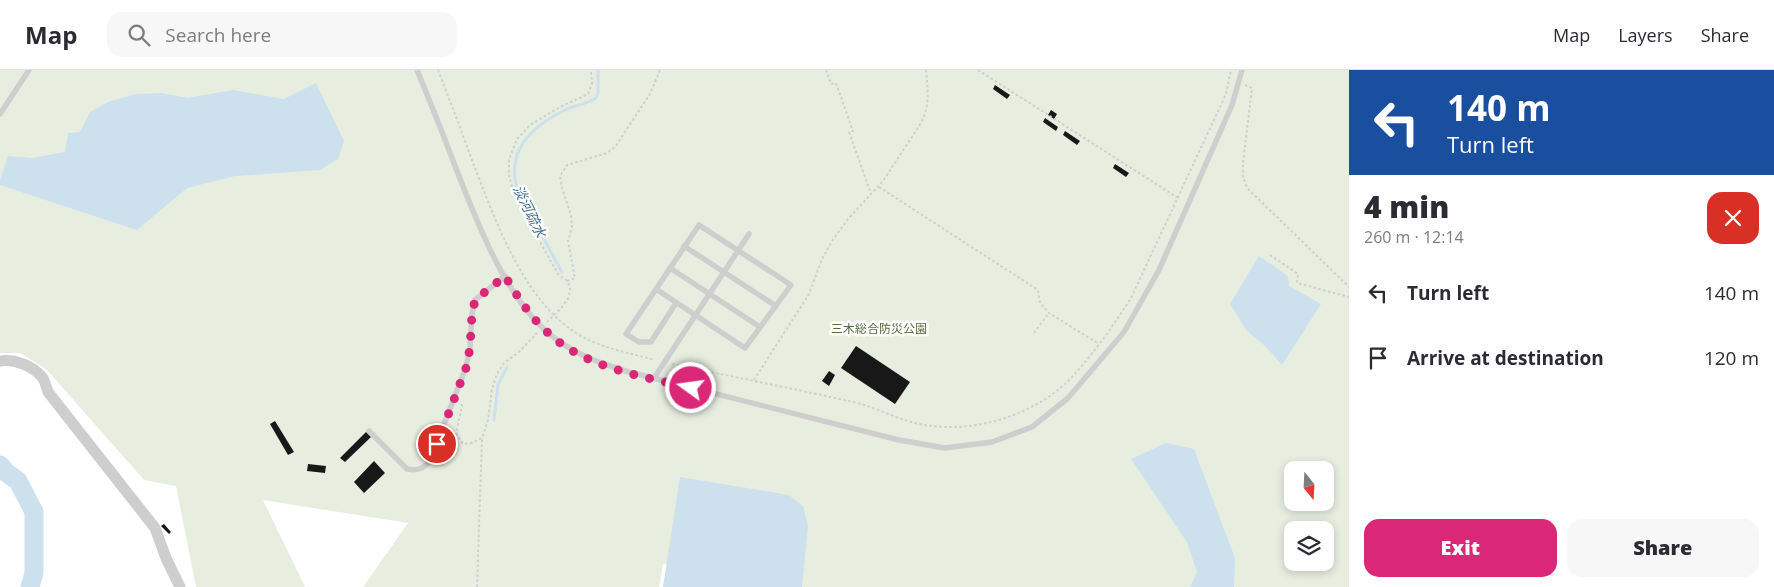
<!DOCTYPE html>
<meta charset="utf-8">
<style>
:root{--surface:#fff;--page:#f7f7f7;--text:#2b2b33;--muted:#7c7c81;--line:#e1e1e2;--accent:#db2777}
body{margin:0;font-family:"Open Sans","Noto Sans JP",sans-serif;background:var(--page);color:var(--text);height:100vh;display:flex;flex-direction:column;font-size:19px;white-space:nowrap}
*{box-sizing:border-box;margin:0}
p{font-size:16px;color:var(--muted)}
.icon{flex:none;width:28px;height:28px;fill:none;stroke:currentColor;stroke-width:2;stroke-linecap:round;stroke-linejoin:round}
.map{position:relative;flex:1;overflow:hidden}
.panel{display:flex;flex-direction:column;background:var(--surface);width:425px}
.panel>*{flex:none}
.guide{background:#1a4fa0;color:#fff;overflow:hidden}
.needle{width:32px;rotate:162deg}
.buttons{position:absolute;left:1284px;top:391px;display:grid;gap:10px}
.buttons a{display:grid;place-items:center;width:50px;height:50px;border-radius:10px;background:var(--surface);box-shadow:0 2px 8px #0003;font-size:25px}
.pin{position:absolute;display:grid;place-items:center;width:42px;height:42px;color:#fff;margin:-21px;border:2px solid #fff;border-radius:50%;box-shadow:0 1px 5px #0007}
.me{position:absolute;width:55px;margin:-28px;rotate:284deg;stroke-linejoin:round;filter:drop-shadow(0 0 4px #0008)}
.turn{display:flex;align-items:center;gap:18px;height:105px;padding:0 15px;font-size:22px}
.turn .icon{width:65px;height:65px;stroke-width:2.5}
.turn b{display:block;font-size:35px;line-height:42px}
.round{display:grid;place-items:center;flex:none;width:52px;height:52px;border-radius:15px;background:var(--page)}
.summary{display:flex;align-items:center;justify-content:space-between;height:85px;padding:0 15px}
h1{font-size:30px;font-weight:800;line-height:38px}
.action{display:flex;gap:10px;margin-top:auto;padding:10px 15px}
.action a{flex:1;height:58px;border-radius:15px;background:var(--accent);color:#fff;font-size:20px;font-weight:800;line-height:58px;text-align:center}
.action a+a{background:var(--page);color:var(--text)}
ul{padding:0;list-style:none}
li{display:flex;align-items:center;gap:15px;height:65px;padding:0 15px}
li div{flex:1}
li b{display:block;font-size:19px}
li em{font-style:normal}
header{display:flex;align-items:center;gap:30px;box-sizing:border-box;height:70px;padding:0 25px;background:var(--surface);border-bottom:1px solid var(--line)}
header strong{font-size:24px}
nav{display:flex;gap:28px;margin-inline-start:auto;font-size:18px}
.search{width:350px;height:45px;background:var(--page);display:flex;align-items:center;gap:12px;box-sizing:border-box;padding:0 18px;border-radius:15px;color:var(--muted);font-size:19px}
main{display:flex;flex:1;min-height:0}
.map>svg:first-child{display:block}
</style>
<header>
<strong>Map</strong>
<div class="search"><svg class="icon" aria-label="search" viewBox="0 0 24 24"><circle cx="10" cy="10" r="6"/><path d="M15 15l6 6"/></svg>Search here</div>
<nav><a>Map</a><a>Layers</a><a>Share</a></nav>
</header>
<main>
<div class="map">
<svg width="1349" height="517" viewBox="0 0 1349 517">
<rect width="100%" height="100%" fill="#fff"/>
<path fill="#e7eee0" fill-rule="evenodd" d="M0,0H1349V517H804L663,494L659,517H363L408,453L263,430L305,517H196L176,416L144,410L47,300L20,283H0ZM1292,400H1325V432H1292ZM1292,460H1325V492H1292Z"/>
<g fill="#cce0ed">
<polygon points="316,13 344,71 338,89 320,100 235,106 187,118 137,160 0,115 0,110 8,86 32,88 65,82 68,63 80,62 90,42 108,32 136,24 162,23 187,28 233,20 284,29"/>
<polygon points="1259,186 1288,206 1289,216 1321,234 1282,295 1265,276 1247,261 1230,234"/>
<polygon points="1166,373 1194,379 1235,488 1234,517 1190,517 1197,502 1187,472 1131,389"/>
<polygon points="680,407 789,425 803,436 808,456 802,517 663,517"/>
</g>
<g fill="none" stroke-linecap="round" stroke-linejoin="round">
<g stroke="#cce0ed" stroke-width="3">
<path d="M562,202L519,124C503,82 531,56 567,39C576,35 587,34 596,28L598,23V0"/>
<polyline points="494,350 498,315 507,297"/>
</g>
<polyline stroke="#cce0ed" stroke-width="19" points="0,395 7,403 18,411 34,442 34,503 30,517"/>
</g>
<g fill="#181818">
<polygon points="995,15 1010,25 1007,29 993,19"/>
<polygon points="1051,40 1057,44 1054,49 1048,45"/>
<polygon points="1045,48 1058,57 1056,61 1043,52"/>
<polygon points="1065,61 1080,71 1077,75 1063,65"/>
<polygon points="1115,94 1129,103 1126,107 1113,98"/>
<polygon points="856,276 910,312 895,334 841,298"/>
<polygon points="829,301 835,305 829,316 822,311"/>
<polygon points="275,351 294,382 288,385 270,354"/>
<polygon points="366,362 371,367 345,392 340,388"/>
<polygon points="374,391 385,403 364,423 354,412"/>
<polygon points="308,394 326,396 325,403 307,401"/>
<polygon points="164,454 171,462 169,464 161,456"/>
</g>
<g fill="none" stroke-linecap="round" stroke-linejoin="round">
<g stroke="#cecece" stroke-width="2" stroke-dasharray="2.5 2.5" stroke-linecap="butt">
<path d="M438,0C450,31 462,62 473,93C495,149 521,225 573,261C598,278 627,282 655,290"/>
<polyline points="826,0 831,14 836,13 853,61 849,62 871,124"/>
<polyline points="978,0 1178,128"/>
<polyline points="1245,15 1252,18 1243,93 1243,107 1247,118 1349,217"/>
<polyline points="879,117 1038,220 1040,233 1049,243 1099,274"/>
<polyline points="1270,185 1298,204 1297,213 1349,227"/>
<polyline points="567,211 575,208 568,171 572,157 571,145 562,118 560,106 567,95 607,83 615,77 650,24 660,0"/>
<path d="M547,252C556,243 578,226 567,211C565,208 560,207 558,204L515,127L509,106V90L517,69L530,55L560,37L588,24L592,14L591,0"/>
<polyline points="1034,263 1049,243"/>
<path d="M672,294C734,307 796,319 857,333C877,338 895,348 915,353C968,366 1034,347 1072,307C1094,283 1114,255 1131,228L1226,24L1231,0"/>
<path d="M754,310L809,224L822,189L832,171L848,149L883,111L921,53C930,35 928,20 926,0"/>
<polyline points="461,334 462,336 456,363 463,374 472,373 482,368 488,350 492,319 497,304 504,293 519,282 537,263"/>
<polyline points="477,517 482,368"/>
</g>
<g stroke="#cecece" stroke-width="5.5">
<path d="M417,0C429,29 441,59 452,88C475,147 505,232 557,270C579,286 603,294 629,302L899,370L945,378L992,372L1032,357L1068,328L1124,262L1159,200L1232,35L1242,0"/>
<polyline points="0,44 29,0"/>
<polyline points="684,176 776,236"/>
<polyline points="670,198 760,257"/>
<polyline points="656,219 745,278 791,215 699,155 626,264 639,272 651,272 676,233"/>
<polyline points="654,308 749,164"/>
<path d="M369,361L407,399C417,401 423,399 430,391L466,297L470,278L472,244L475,230L505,206"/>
</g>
<path stroke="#cecece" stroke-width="11" d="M0,291C14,289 32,295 42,307C45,310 46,317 48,322L155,458L166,488L180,517"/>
</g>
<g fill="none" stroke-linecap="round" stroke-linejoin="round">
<path stroke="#db2777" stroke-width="9" stroke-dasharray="0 16.2" d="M437,374L466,298L470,278L472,244L475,230L505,206C517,226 529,245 546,261C584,298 642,306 691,318"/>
</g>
<g text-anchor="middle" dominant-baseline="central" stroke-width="5" stroke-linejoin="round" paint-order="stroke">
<g font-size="12" fill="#536d3e" stroke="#fff">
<text x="879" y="258">三木総合防災公園</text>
</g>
<g font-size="14" font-style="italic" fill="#3e7194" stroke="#fff">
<text transform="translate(530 141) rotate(64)">淡河疏水</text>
</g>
</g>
</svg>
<div class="buttons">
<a><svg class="needle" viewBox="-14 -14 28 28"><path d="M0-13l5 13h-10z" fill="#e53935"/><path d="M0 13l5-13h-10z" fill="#7c7c81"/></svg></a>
<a><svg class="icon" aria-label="layers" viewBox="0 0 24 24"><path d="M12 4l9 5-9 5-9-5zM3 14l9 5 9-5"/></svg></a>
</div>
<div class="pin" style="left:437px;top:374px;background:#d93025"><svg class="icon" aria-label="arrive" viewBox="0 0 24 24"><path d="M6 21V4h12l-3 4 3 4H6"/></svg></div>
<svg class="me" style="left:691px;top:318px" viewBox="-20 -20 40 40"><circle r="17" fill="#db2777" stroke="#fff" stroke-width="3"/><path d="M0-11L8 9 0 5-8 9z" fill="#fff"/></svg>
</div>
<section class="panel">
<div class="guide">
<div class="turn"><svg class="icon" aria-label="left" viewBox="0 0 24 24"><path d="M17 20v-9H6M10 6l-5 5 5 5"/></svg><div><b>140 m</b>Turn left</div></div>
</div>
<div class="summary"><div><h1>4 min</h1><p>260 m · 12:14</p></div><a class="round" style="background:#d93025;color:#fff"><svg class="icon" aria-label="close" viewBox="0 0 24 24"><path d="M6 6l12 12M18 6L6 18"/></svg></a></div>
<ul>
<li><svg class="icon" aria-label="left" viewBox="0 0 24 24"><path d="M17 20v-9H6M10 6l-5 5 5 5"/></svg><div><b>Turn left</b></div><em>140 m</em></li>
<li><svg class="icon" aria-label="arrive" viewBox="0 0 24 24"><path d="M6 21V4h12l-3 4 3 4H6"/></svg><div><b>Arrive at destination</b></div><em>120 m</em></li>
</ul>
<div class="action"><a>Exit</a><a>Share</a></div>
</section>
</main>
